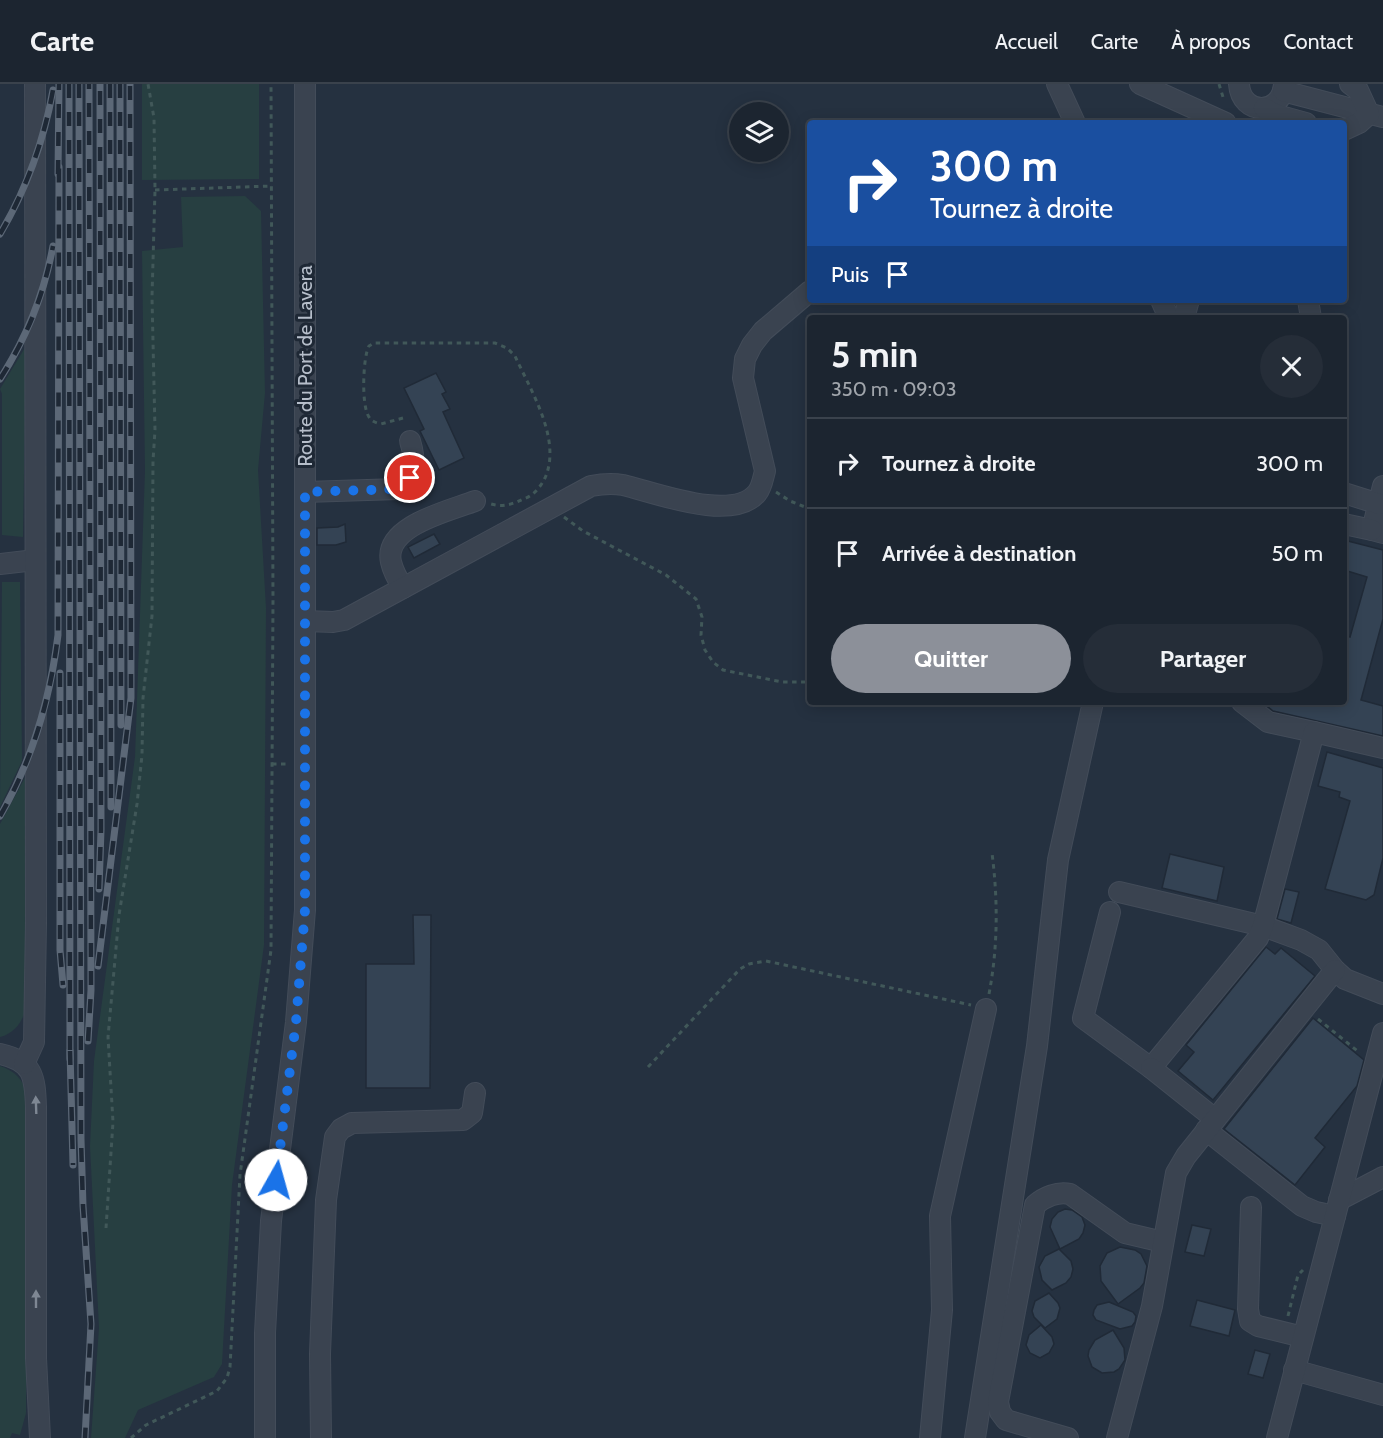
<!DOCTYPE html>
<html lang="fr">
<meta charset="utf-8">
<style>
:root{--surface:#1c2530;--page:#252d38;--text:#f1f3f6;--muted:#a0a5ab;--line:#3a424c;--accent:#8c9099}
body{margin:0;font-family:Cabin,sans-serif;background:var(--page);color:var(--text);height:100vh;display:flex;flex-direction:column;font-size:22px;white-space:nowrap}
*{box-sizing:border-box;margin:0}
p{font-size:20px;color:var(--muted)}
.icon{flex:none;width:33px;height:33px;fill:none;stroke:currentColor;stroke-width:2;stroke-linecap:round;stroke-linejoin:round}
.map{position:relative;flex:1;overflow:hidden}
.side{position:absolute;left:807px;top:231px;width:540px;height:390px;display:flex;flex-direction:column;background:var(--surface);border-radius:6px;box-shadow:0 3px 15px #0003,0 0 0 2px var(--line)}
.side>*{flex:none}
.banner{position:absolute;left:807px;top:36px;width:540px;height:183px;border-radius:6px;box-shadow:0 3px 15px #0003,0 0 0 2px var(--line);background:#1a4fa0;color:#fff;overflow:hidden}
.fabs{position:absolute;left:729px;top:18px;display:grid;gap:12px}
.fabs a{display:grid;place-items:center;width:60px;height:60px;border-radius:50%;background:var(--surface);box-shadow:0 3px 15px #0003,0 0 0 2px var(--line);font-size:30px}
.pin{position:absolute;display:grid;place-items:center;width:51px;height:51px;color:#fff;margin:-26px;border:3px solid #fff;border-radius:50%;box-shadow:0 2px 6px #0007}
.me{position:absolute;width:66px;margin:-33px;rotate:7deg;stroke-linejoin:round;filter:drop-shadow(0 0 4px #0008)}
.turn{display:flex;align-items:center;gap:21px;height:126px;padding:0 24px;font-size:27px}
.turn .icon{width:78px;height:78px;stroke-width:2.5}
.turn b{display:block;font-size:42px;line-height:51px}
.then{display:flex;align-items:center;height:57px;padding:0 24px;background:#0003;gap:12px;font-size:22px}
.round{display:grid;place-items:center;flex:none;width:63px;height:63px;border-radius:32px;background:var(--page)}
.headline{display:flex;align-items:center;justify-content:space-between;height:102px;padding:0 24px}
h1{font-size:36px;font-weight:700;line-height:45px}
.action{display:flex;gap:12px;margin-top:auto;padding:12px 24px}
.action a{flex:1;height:69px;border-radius:36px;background:var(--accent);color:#fff;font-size:24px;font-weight:700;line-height:69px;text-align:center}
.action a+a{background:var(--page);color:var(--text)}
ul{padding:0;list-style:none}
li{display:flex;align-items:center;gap:18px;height:90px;padding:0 24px;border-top:2px solid var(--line)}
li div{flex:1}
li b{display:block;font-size:22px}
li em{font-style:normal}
header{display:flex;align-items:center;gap:36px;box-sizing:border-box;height:84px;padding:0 30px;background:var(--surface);border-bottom:2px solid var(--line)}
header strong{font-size:28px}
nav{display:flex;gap:33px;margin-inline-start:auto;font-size:21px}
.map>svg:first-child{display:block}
</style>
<header>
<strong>Carte</strong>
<nav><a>Accueil</a><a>Carte</a><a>À propos</a><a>Contact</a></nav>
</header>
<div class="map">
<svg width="1383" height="1354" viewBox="0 0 1383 1354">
<rect width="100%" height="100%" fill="#253140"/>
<g fill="#273f41">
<polygon points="142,0 259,0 259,95 142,96"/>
<polygon points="245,112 261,127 265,309 258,386 266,524 264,861 232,1101 222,1280 214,1293 138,1326 125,1354 91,1354 99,1244 90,1062 94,977 135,673 145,387 142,167 183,163 181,113"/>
<polygon points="26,262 23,453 2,451 2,310 0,305"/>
<polygon points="2,498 20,498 22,677 0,723"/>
<path d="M28,688L27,922C23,936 16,949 0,953V740Z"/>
<path d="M0,982C15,987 22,995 28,1010L26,1329L20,1351L12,1349L10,1354H0Z"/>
</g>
<g fill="#344354" stroke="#202a37" stroke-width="1.5">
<polygon points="436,289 446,308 442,310 450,325 443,328 464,374 439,386 420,347 424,345 404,304"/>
<polygon points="345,440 346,458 336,461 317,461 317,444 338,443"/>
<polygon points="434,450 440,460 414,474 408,463"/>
<polygon points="1344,456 1383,466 1383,535 1361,616 1383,622 1383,652 1273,627 1262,618 1344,618 1344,596 1348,582 1344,580 1344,551 1350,553 1367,493 1344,486"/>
<polygon points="1327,668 1383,684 1383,774 1374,811 1366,816 1325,805 1350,717 1339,713 1340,708 1318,702"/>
<polygon points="1170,770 1224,783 1217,817 1162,804"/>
<polygon points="1285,805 1299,808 1291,839 1277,835"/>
<polygon points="413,831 431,831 430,1004 366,1004 366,880 414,880"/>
<polygon points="1266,863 1275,870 1281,864 1315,892 1213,1016 1178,987 1194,968 1186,961"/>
<polygon points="1313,934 1364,976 1357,1002 1315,1054 1325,1063 1295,1101 1224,1045"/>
<polygon points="1065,1125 1072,1126 1082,1133 1085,1141 1083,1149 1079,1155 1060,1165 1050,1143 1052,1135 1058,1128"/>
<polygon points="1192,1141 1211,1145 1204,1172 1185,1168"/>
<polygon points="1120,1163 1135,1166 1141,1170 1147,1182 1144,1199 1140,1204 1118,1220 1101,1197 1100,1182 1107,1169"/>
<polygon points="1059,1165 1071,1177 1073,1185 1071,1193 1066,1199 1052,1206 1042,1196 1039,1183 1045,1172"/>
<polygon points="1049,1209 1058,1219 1060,1224 1057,1235 1045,1244 1034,1233 1032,1227 1035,1217"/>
<polygon points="1197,1216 1235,1226 1229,1252 1190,1242"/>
<polygon points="1109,1218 1133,1228 1136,1232 1135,1238 1132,1242 1120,1245 1096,1236 1093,1231 1094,1226 1097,1221"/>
<polygon points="1041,1241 1052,1253 1054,1260 1049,1269 1040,1274 1030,1269 1026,1261 1029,1251"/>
<polygon points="1113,1246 1124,1264 1125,1276 1119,1285 1114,1288 1102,1289 1092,1283 1088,1272 1089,1266 1095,1256"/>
<polygon points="1255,1266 1270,1270 1263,1294 1248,1290"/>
</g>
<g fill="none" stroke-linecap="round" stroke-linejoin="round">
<defs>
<g id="minor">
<polyline points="1057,0 1075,39"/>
<polyline points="1140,0 1226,39"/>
<path d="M1239,0C1241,32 1282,32 1284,0"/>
<polyline points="1283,7 1383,33"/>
<polyline points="1264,24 1277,31 1306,39"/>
<polyline points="1344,46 1359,39 1369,30 1358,6 1350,0"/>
<polyline points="1161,216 1169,234"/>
<polyline points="1308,216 1311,234"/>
<polyline points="1184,234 1189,216"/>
<polyline points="1383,402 1372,446 1383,449"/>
<path d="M305,408L399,405C417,395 415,373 410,357"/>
<polyline points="1344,409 1379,420"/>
<polyline points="1344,440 1372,446"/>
<polyline points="0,480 35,476"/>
<path d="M403,504C398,496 393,487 391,478C383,442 449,427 475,417"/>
<path d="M305,537L333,538L344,536L591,402C601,400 612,399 623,401C654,408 732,439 757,409C762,403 763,394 765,387L743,294L745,275L752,261L763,247L810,207"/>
<polyline points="1242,618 1268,638 1314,648"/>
<polyline points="1119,808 1263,842 1301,856 1319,866 1335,886 1345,895 1383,910"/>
<polyline points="1110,828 1083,934 1151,984 1258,854 1263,842 1314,648 1383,664"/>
<path d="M0,970C33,977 35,992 36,1023V1274L40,1354"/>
<polyline points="24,980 34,958 36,839 35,0"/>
<polyline points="1151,984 1215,1035"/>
<polyline points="1206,1046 1302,1122 1316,1128 1335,1132"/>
<polyline points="1339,1116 1383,1093"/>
<polyline points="1251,1123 1248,1225 1250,1237 1258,1242 1303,1253"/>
<polyline points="1294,1286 1383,1311"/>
<polyline points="265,1354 265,1249 271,1137 296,938 305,826 305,0"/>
<polyline points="321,1354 320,1270 326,1116 335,1053 341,1045 352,1039 463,1036 472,1029 475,1009"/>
<polyline points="930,1354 942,1226 940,1132 986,925"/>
<polyline points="975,1354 1037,962 1058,776 1093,618"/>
<path d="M1068,1354L1006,1336L1000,1328L998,1318L1035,1121C1044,1113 1058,1107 1070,1110L1125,1149L1163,1158"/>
<polyline points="1117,1354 1152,1222 1176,1089 1186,1072 1335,886"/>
<polyline points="1277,1354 1383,949"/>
</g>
</defs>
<use href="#minor" stroke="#434c59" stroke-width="22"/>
<g stroke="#415859" stroke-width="3" stroke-dasharray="4.5 4.5" stroke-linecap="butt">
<polyline points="1219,0 1223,13"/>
<polyline points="155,106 272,102"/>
<path d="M403,334L381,340C376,339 371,337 369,333C361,322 363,272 369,262L374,259H495L507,264L515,272C531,307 562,356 545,394C541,402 535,410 526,414C514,419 505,424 491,420"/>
<polyline points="776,408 790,417 810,425"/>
<polyline points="564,433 583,447 666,491 696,515 702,533 701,551 705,566 713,578 723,586 782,598 810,598"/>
<polyline points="272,680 288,680"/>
<path d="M989,910C998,863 998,816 992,769"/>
<polyline points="1318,935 1360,969"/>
<polyline points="648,983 740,885 749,880 766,877 971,921"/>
<polyline points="106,1144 113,1038 108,953 119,831 137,720 142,671 143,614 152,532 153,377 155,346 152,213 155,106 154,34 148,0"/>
<polyline points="1288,1232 1298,1191 1303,1186"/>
<polyline points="131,1354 146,1341 217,1307 227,1294 230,1283 240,1091 271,866 273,517 271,0"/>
</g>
<use href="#minor" stroke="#3a4350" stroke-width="20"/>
<defs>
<g id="rail">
<polyline points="69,0 70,975"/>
<polyline points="79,0 81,1055 83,1122 91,1240 85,1354"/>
<polyline points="110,0 111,723"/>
<polyline points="120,0 121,641"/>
<polyline points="58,90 59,0"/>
<path d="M0,150C26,106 44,56 53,6"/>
<path d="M0,295C27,253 44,211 53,162"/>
<polyline points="60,589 60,866 63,901"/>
<path d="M0,732C33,675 50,616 58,551L59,83"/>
<polyline points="99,805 101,746 100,0"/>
<polyline points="98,882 131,614 130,0"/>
<polyline points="88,957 91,906 89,0"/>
<polyline points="70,967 73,1081"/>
</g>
</defs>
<use href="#rail" stroke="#5c6877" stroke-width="7"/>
<use href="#rail" stroke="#1e2835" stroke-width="4.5" stroke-dasharray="14" stroke-linecap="butt"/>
</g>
<defs><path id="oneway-solid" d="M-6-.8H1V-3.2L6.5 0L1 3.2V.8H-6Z" transform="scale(1.5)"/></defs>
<g fill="#7e8793">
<use href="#oneway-solid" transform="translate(36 1021) rotate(-92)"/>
<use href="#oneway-solid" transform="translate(36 1215) rotate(-90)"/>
</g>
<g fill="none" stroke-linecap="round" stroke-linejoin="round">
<polyline stroke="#1a73e8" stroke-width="10" stroke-dasharray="0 18" points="276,1096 296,938 305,826 305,408 399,405 405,401 410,394"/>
</g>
<g text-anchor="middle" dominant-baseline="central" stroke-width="6" stroke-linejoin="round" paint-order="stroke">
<g font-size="20" fill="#b6beca" stroke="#1e2835">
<text transform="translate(305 282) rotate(-90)">Route du Port de Lavera</text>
</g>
</g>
</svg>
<div class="fabs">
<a><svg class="icon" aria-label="layers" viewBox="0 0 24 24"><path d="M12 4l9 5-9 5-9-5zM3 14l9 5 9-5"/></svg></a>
</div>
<div class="pin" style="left:410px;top:394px;background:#d93025"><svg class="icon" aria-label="arrive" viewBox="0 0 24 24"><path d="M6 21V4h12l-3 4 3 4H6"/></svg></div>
<svg class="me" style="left:276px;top:1096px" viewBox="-20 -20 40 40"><circle r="19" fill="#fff"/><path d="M0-13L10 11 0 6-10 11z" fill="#1a73e8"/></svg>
<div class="banner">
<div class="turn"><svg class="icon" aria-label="right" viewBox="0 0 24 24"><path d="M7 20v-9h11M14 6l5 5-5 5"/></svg><div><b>300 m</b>Tournez à droite</div></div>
<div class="then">Puis<svg class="icon" aria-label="arrive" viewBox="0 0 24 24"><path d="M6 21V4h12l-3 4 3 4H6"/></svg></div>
</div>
<section class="side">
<div class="headline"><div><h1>5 min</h1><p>350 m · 09:03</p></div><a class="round"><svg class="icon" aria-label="close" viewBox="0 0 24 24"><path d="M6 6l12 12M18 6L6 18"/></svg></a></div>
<ul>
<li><svg class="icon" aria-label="right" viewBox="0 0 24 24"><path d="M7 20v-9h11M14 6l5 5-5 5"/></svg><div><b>Tournez à droite</b></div><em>300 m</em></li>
<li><svg class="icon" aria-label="arrive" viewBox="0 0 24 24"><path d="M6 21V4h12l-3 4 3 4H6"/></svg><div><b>Arrivée à destination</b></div><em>50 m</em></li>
</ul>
<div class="action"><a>Quitter</a><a>Partager</a></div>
</section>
</div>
